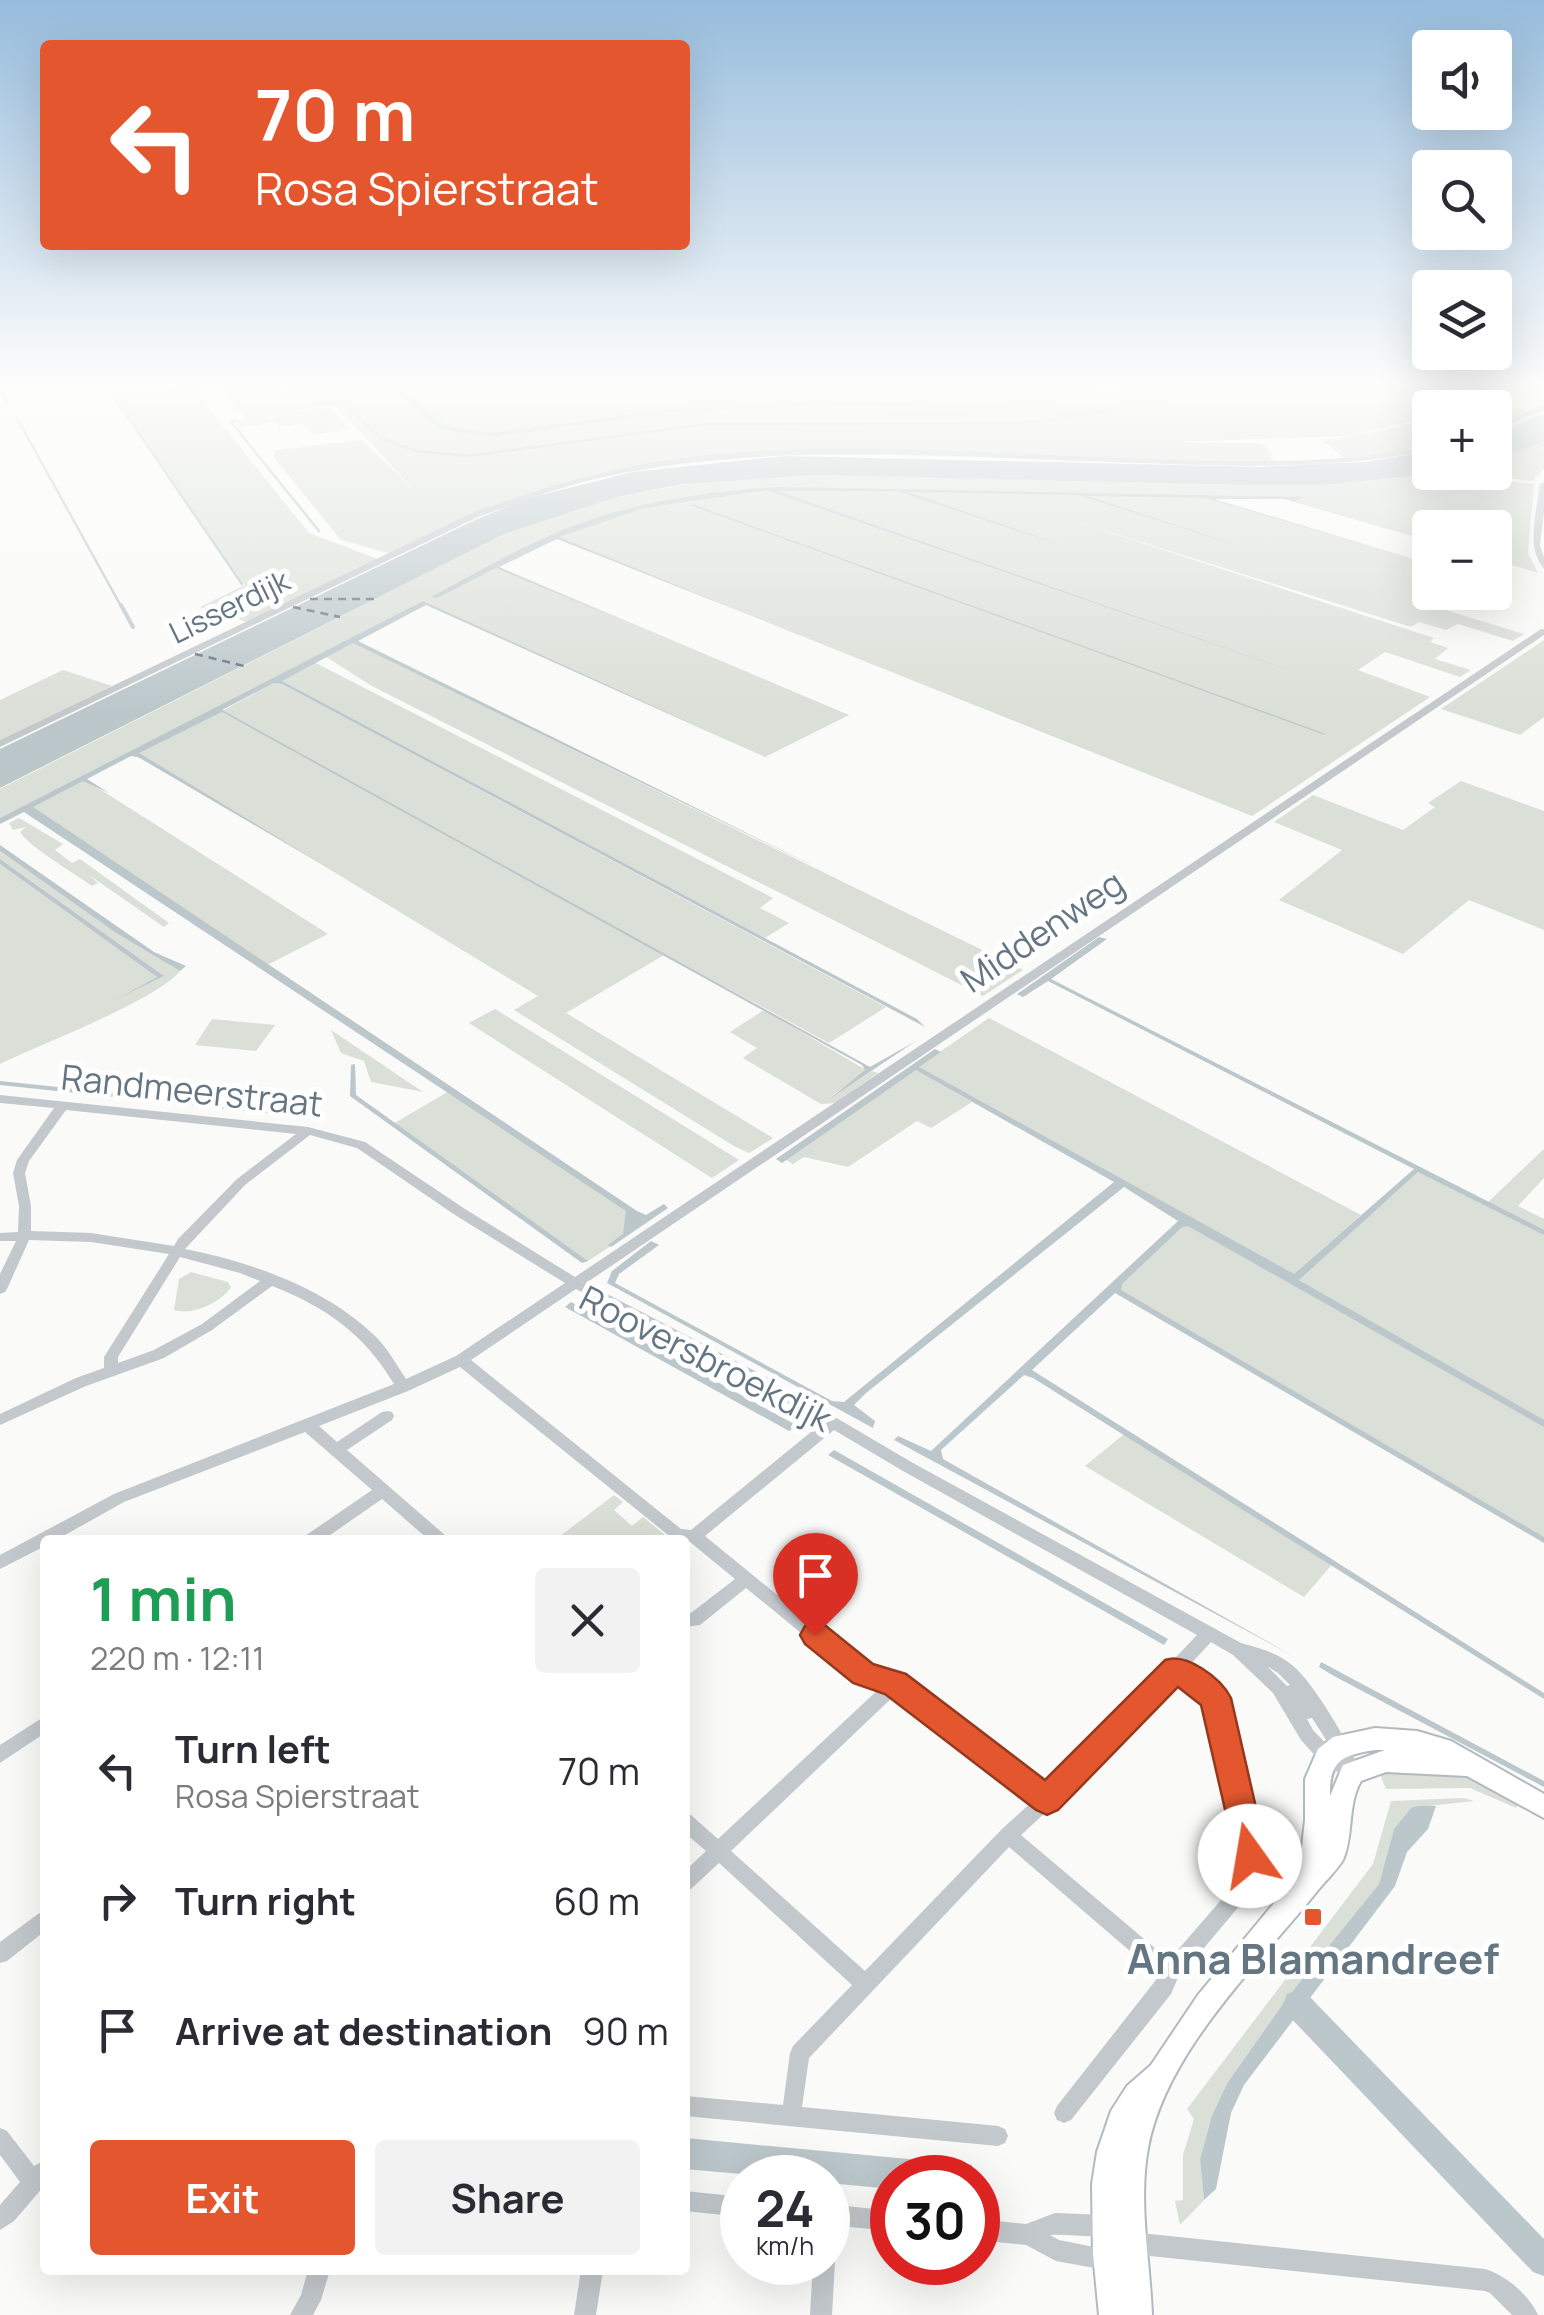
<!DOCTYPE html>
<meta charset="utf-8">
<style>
:root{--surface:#fff;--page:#f2f2f3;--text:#2b2b33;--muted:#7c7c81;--accent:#e4572e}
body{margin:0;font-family:Manrope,sans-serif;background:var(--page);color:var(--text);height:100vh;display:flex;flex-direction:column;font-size:38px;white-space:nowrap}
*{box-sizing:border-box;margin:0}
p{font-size:32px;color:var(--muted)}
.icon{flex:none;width:55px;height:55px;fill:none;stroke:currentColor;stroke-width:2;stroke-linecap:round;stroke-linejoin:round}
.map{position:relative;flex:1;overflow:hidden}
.sheet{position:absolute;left:40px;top:1535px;width:650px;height:740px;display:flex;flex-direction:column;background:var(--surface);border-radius:10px;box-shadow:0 10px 40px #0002}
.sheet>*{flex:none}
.hud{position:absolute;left:40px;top:40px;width:650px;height:210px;border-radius:10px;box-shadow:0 10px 40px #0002;background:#e4572e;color:#fff;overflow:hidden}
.controls{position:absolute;left:1412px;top:30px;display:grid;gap:20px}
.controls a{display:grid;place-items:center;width:100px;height:100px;border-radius:10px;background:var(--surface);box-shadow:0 10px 40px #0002;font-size:50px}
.speed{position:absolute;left:720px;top:2155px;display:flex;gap:20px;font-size:50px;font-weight:700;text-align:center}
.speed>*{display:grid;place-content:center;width:130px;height:130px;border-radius:50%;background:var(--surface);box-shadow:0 10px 40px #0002;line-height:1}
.speed small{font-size:25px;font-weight:400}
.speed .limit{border:15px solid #d22;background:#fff;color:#111}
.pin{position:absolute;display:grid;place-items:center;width:85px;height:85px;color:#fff;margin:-102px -42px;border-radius:50% 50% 50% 0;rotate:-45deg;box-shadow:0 0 10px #0007}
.pin .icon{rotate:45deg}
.me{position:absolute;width:110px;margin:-55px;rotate:347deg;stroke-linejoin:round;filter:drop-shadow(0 0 8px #0008)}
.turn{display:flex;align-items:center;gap:35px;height:210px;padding:0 50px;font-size:45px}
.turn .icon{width:130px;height:130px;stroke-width:2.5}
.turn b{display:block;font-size:70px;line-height:85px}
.round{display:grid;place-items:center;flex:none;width:105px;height:105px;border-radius:10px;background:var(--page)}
.overview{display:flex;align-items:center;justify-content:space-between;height:170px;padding:0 50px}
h1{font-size:60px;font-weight:700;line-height:75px;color:#1e9e55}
.primary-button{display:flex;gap:20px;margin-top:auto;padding:20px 50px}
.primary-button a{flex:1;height:115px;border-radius:10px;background:var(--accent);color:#fff;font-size:40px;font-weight:700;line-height:115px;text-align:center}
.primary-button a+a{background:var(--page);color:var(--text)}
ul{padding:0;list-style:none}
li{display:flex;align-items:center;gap:30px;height:130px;padding:0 50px}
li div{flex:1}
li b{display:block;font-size:38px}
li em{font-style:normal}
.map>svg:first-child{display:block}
</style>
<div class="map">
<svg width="1544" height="2315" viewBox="0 0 1544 2315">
<rect width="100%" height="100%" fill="#fafaf8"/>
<g fill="#dadfd7">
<polygon points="185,387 206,387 199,391 200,397 309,533 378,559 247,622 200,607 245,585 114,398"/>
<polygon points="220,387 276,387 295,396 279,387 378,387 400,395 439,429 491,437 611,418 745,407 998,409 1148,387 1422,387 1458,401 1477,394 1528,412 1495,427 1495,408 1464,407 1485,397 1455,407 1430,408 1430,417 1348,436 1170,442 1261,443 1273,455 1270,456 1276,463 797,453 652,465 534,492 388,553 341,540 273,456 276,450 362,440 417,493 338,408 330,405 263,416 330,407 350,429 314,435 302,423 279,427 274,422 240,428 234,421 246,419"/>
<polygon points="389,387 1134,387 997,405 816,402 675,408 491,433 446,426"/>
<polygon points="1430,421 1430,447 1347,460 1323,441"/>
<polygon points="1544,442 1544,469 1532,481 1494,477 1443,487 1493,480 1534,484 1528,553 1538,573 1495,560 1495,528 1430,528 1430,541 1282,498 1208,498 1430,564 1413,575 1430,580 1430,592 1463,593 1442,609 1524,634 1513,641 1458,624 1446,630 1419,622 1411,627 1059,516 1434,638 1430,642 1448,648 1435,659 1471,670 1460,677 1385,652 1358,670 1430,697 1252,816 554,537 497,566 849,715 765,757 424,603 351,641 1023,970 983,996 372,686 323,655 312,661 773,898 760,908 789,923 765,938 282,681 306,663 0,818 0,789 504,534 617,497 704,481 812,475 1293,485 1440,473 1495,472 1495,460"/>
<polygon points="1544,640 1544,717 1520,735 1441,709"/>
<polygon points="63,670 112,686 0,740 0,700"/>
<polygon points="274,683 282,684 886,1007 829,1043 631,936 664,955 566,1013 773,1138 749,1153 734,1146 514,1010 538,996 138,753 222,712 344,779 222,711"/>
<polygon points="84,779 109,795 328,934 265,966 32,807"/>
<polygon points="1461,781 1544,811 1544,930 1469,900 1403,954 1279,900 1342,850 1274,822 1313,795 1403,830 1435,807 1428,803"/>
<path d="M19,818L63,844L55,850L72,863L80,859L169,923L164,927L89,875L98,883L92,886C74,873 29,847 20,832L26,827L13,830L9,823Z"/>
<path d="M0,851L116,933L180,971C157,1000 39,1045 0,1064V864L157,977L111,1001L164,976L0,859Z"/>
<polygon points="495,1009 739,1160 712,1178 469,1023"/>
<polygon points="764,1010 866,1070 828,1099 872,1071 878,1073 835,1103 821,1104 743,1058 757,1048 730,1032"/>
<polygon points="989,1018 1361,1215 1294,1274 1290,1273 918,1067"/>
<polygon points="212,1019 275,1025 256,1051 195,1045"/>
<polygon points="331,1030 423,1092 371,1082 364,1061 341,1053"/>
<polygon points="915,1069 972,1102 931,1128 917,1121 848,1167 804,1157 793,1164 784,1159"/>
<polygon points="451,1090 649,1221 588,1261 393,1124"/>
<polygon points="1544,1149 1544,1178 1518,1206 1544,1219 1544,1539 1114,1288 1186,1222 1355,1312 1299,1280 1301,1277 1418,1172 1487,1203"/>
<path d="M191,1272L228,1282L231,1287C221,1302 193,1316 174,1310L179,1279Z"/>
<polygon points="1128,1431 1335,1561 1304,1597 1085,1466"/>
<polygon points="614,1495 623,1502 614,1510 632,1526 643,1517 671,1540 555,1540"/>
<polygon points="1437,1768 1475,1780 1518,1805 1516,1808 1470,1788 1386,1789 1379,1772"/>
<polygon points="1463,1798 1474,1801 1411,1808 1394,1829 1379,1884 1287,1998 1228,2082 1200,2160 1204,2200 1180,2225 1175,2201 1183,2200 1183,2155 1194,2119 1187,2109 1373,1864 1391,1801"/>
</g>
<g fill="#bbc7cb">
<polygon points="374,387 389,387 408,394 447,426 491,433 675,408 816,402 997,405 1148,387 998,409 815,406 675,412 491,437 439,429 400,395"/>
<polygon points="1544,413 1544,442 1495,460 1495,434"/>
<polygon points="1430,451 1430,472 1440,473 1321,485 1258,485 812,475 683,484 617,497 504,534 0,788 0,749 475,520 526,499 632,472 786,456 1260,467 1366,462"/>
<path d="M776,487L1304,497L1294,501L1430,541L1285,499H1214L1430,564L1206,498L1087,496L1256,551L1078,495L908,492L1073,549L897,491H777L1289,670L767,490L644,508L559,537L739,611L557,539L499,567L621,620L496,568L437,598L431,597C474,574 518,548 563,530C630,502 705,492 776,487Z"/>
<polygon points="692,504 1323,733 1325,735 690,505"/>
<polygon points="423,601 749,750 426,605 358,641 826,872 353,643 282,681 917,1019 925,1027 282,684 274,683 222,710 870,1067 916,1041 828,1100 865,1070 862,1065 222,712 139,753 323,865 138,757 131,756 87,779 109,793 83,781 33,807 637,1211 646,1215 664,1204 668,1208 611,1247 608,1245 623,1234 626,1211 24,812 0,824 0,818"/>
<polygon points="0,845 154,952 186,966 180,971 116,933 0,851"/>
<polygon points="0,859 164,976 110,1002 157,977 0,864"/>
<polygon points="1099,937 1107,939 1051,979 1544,1230 1544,1235 1418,1172 1299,1280 1544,1420 1544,1427 1188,1226 1182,1227 1122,1284 1121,1290 1544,1537 1544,1543 1115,1293 1032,1370 1544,1693 1544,1699 1033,1378 1024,1375 941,1450 943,1459 1295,1657 894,1440 898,1436 931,1451 1178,1221 1124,1187 866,1393 854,1405 875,1421 873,1428 607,1283 612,1271 651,1241 659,1245 619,1274 615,1283 832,1401 844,1402 1114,1182 916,1070 782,1163 776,1159 935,1049 941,1052 919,1067 1294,1274 1414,1169 1048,981 1023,997 1017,994"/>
<polygon points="355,1064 356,1095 588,1261 582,1263 350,1096 351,1065"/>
<polygon points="0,1081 290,1111 284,1115 0,1085"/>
<polygon points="571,1302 796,1425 797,1427 789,1431 565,1307"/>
<polygon points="834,1450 1168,1639 1164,1645 828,1455"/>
<polygon points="1321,1662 1544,1781 1544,1787 1334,1676 1319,1667"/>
<polygon points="1418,1806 1436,1806 1428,1829 1407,1852 1395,1886 1244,2085 1231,2113 1216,2189 1204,2200 1200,2160 1212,2116 1228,2082 1287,1998 1379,1884 1394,1829 1411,1808"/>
<polygon points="685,2138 972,2165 973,2177 892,2178 892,2189 828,2183 828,2178 775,2177 685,2169"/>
</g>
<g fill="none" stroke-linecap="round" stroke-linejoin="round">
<g stroke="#bbc7cb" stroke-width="2.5">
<polyline points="855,387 876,399"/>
<polyline points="1066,387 1074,391"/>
<polyline points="0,389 8,403"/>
<polyline points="1221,399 1300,387"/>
<polyline points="116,400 242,584"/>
<polyline points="343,402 382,439 417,451 468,456 707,424 1023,423 1151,404 1211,387"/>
<polyline points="17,418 122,608"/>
<polyline points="237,420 231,422 319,531"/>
</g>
<polyline stroke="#bbc7cb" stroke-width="4" points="121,605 133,627"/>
<polygon fill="#bbc7cb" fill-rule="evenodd" points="1297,1991 1307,1994 1544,2239 1544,2276 1533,2272 1287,2014 1283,2004 1287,1994"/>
<g stroke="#60757c" stroke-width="2.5" stroke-dasharray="8 6" stroke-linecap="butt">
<polyline points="310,599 374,599"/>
<polyline points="293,607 340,617"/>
<polyline points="195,654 244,666"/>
</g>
<defs>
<path id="secondary" d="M1375,1728L1417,1731L1451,1741L1544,1794V1818L1467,1776L1386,1772L1361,1781C1347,1805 1354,1835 1343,1860C1334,1874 1323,1883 1314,1895C1255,1968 1166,2052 1148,2148C1138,2202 1150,2260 1152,2315H1099L1093,2253L1092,2184L1097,2152L1111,2111L1127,2086L1151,2065L1198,1995L1299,1873L1305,1820V1779L1318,1749L1333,1737ZM1375,1750H1385L1343,1765L1330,1796C1329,1760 1343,1755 1375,1750Z"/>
</defs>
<use href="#secondary" stroke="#b3babf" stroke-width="4"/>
<g fill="#c3c8cc" fill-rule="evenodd">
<path d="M1544,482V512L1540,545L1544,557V569C1525,547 1537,512 1540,484Z"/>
<path d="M1541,629H1544V635L586,1283L772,1380L913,1463L1241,1643C1259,1648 1278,1653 1292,1665C1315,1684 1350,1745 1361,1773L1358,1779L1352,1781L1321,1762L1301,1740L1273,1693L1233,1655L1211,1642L1187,1668L1221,1693L1223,1698L1259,1856L1260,1879L1257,1885L1177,1980L1171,1994L1071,2120L1064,2123L1057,2120L1054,2113L1057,2106L1159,1976L1009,1847L809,2058L802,2107L998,2126L1005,2129L1008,2136L1005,2143L998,2146L685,2116V2096L783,2105L790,2053L793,2046L852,1985L719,1863L691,1889L685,1892V1871L706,1851L685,1833V1813L691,1815L718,1839L881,1687L857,1679L746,1588L700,1625L685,1627V1613H691L735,1579L690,1542L673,1539L460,1367L408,1391L319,1426L337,1442L382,1412L387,1411L392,1412L394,1416L392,1420L347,1450L446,1536L448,1540H429L382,1499L323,1540H303L305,1536L372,1490L305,1432L124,1502L56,1540H45V1546L0,1569V1555L114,1494L394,1384C364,1334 326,1307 272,1286L212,1330L164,1358L86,1386L0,1425V1414L76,1378L104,1368V1357L169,1254L91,1242L29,1240L7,1289L5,1292L0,1294V1274L16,1241H0V1233L18,1232L19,1206L13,1173L17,1160L54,1108L0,1103V1095L308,1127L365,1142L465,1209L575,1277ZM66,1110L296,1134L237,1179L178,1239L174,1246L91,1233L31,1231V1206L25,1173L29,1161ZM310,1135L357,1148L455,1215L565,1283L456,1356L406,1379C396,1364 387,1347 374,1335C325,1288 251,1262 185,1249L245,1185ZM180,1257L240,1273L260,1281L202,1324L154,1350L118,1363V1357ZM576,1289L762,1388L822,1423L691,1530L681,1529L471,1360ZM834,1430L903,1471L1197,1635L1079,1759L1046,1789L901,1679L868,1669L705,1536ZM1267,1666L1278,1673L1290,1685L1287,1686ZM1177,1679L1207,1702L1241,1856L1242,1876L1169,1960L1021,1835L1091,1771ZM896,1694L1034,1800L1002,1829L865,1971L731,1851ZM1312,1718L1334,1752L1313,1730L1307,1719Z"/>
<polygon points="45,1716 45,1733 0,1763 0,1745"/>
<polygon points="45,1911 45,1931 7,1961 0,1963 0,1942 38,1914"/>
<polygon points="0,2128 7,2131 34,2166 45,2160 45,2185 14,2221 0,2230 0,2205 20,2182 0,2155"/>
<polygon points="685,2191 742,2197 742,2217 685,2211"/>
<polygon points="828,2204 892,2211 892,2231 828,2225"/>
<path d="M1055,2213L1107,2215L1114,2219L1118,2226L1114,2233C1095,2240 1071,2233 1050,2235L1059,2240L1119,2252L1122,2260L1119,2268L1111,2271L1056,2261L1026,2245L978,2240V2219L1026,2224Z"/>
<path d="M1131,2232L1485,2269C1507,2276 1528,2294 1538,2315H1512L1490,2293L1485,2291L1131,2254L1123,2251L1120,2243L1123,2235Z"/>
<polygon points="828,2253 832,2254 835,2262 832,2315 810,2315 813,2262 828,2262"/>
<polygon points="308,2270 330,2270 321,2300 313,2315 290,2315 301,2295"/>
<polygon points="581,2270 603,2270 596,2315 574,2315"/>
</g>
<g fill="#c3c8cc" fill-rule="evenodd">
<polygon points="1544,405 1544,410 1495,430 1495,425"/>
<path d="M1430,446V450C1325,472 1220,466 1113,462C950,457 785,443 623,473C574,482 525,500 478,517L0,747V740L472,513C520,496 568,480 618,469C777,435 943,452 1104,457C1213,461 1322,468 1430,446Z"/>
</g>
<use href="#secondary" fill="#fff" fill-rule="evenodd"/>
</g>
<linearGradient id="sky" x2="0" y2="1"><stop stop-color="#96bcdc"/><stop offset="0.54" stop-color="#fdfdfc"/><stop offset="1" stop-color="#fdfdfc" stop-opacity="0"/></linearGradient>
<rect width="1544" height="711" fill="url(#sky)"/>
<path fill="#e4572e" stroke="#94391e" stroke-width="2.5" d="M815,1622L826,1626L873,1664L906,1674L1045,1780L1165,1660C1186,1652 1221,1678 1231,1698L1267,1856L1262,1866L1250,1871L1238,1866L1201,1705L1178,1687L1058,1810L1047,1815L1036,1810L885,1694L853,1683L805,1644L800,1635L805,1626Z"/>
<rect fill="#e4572e" stroke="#fff" stroke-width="4" x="1303" y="1907" width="20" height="20" rx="5"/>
<g text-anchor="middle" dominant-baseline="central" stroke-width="10" stroke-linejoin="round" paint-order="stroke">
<g font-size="30" fill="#657683" stroke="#fff">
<text transform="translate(229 606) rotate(-26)">Lisserdijk</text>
</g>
<g font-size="35" fill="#657683" stroke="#fff">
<text transform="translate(1042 931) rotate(-34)">Middenweg</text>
<text transform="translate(192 1090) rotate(6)">Randmeerstraat</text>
<text transform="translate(706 1358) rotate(27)">Rooversbroekdijk</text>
</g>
<g font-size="42" font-weight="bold" fill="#657683" stroke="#fff">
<text x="1313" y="1958">Anna Blamandreef</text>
</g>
</g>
</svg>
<div class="controls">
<a><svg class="icon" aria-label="sound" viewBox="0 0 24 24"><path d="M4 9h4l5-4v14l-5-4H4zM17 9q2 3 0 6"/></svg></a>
<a><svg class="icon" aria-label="search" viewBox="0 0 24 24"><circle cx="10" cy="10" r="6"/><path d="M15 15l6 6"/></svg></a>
<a><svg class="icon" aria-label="layers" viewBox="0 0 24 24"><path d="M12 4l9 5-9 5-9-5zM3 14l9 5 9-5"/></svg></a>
<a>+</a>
<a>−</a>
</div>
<div class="speed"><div>24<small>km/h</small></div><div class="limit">30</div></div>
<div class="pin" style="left:815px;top:1635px;background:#d93025"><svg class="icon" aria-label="arrive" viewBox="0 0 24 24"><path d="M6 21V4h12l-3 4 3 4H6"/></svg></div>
<svg class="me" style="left:1250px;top:1856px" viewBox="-20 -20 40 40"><circle r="19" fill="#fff"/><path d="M0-13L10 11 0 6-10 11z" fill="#e4572e"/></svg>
<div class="hud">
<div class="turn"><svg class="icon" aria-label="left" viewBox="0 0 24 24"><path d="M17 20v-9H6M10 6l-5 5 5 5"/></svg><div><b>70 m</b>Rosa Spierstraat</div></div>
</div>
<section class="sheet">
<div class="overview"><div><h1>1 min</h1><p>220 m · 12:11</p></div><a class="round"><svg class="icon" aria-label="close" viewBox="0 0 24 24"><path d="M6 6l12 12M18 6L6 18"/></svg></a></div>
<ul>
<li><svg class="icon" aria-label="left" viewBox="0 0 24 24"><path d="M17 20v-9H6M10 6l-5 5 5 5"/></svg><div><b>Turn left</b><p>Rosa Spierstraat</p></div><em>70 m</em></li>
<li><svg class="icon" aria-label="right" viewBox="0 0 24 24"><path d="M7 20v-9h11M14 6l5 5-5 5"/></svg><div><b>Turn right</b></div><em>60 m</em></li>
<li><svg class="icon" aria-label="arrive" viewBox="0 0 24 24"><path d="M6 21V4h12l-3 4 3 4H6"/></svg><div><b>Arrive at destination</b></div><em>90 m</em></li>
</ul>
<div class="primary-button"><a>Exit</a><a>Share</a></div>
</section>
</div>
